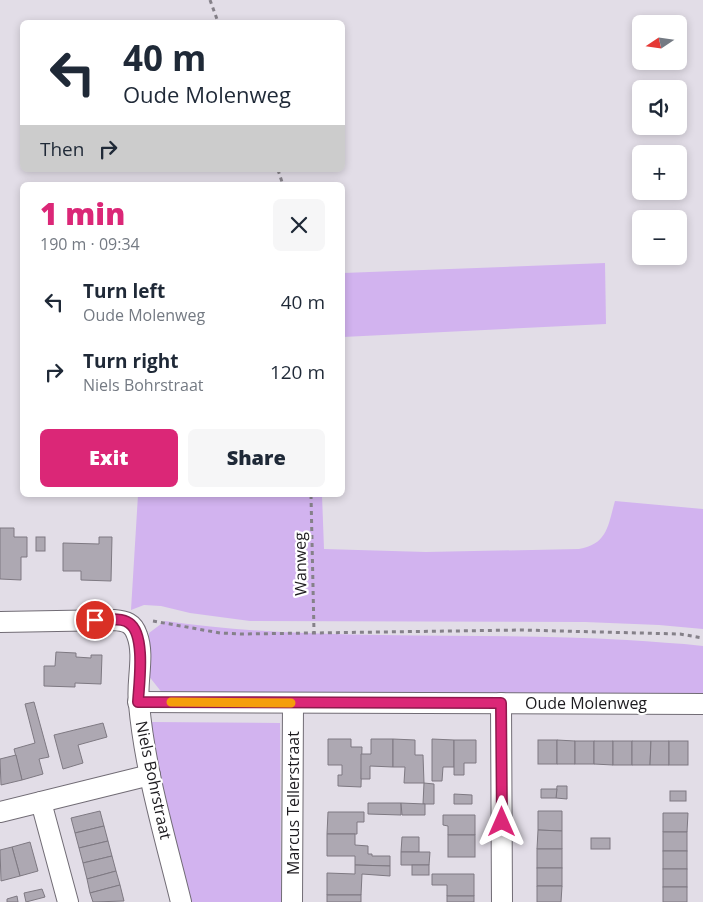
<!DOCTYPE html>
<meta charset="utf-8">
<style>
:root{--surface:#fff;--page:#f6f6f7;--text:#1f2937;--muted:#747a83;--accent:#db2777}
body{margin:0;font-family:"Open Sans",sans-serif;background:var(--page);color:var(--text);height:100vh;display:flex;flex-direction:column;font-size:19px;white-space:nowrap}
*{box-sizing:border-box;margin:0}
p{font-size:16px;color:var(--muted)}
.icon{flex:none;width:28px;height:28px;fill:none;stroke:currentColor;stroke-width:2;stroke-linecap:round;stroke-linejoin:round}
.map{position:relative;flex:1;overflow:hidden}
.side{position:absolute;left:20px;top:182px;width:325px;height:315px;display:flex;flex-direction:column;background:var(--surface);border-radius:8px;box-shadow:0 2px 8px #0003}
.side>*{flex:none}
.guide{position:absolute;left:20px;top:20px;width:325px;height:152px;border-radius:8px;box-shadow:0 2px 8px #0003;background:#fff;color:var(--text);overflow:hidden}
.needle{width:32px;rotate:257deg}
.buttons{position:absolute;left:632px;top:15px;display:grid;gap:10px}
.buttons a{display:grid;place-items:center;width:55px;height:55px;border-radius:8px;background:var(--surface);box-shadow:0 2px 8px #0003;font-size:25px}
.pin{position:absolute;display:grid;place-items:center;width:42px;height:42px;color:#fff;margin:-21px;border:2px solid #fff;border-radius:50%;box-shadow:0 1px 5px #0007}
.me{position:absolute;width:55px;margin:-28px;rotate:0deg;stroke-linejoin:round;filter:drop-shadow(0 0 4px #0008)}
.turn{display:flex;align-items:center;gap:18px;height:105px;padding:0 20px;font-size:22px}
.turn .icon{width:65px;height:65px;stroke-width:2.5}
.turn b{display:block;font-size:35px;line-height:42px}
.then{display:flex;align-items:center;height:48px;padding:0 20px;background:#0003;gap:10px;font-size:19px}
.round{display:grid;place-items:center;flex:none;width:52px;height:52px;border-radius:8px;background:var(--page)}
.headline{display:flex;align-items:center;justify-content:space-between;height:85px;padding:0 20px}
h1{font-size:30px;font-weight:800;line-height:38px;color:var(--accent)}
.action{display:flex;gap:10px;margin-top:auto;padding:10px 20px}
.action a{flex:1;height:58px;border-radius:8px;background:var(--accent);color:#fff;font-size:20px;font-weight:800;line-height:58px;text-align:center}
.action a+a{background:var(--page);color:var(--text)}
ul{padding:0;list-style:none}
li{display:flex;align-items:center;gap:15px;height:70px;padding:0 20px}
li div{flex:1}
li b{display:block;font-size:19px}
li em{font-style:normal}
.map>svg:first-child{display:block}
</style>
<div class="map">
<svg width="703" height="902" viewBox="0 0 703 902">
<rect width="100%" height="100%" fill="#e2dde7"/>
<g fill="#d2b3ef">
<polygon points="605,263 606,324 343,337 343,273"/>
<path d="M138,495H322L324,549L426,552L579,549C608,544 608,525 615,501L703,509V629L659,625L585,622L250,621L190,613L161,606L144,605L131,610Z"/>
<path d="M165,621C318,643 474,631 627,640C653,642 678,643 703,646V701L163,694L148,675L149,633Z"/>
<polygon points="151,722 280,723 281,902 188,902 152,757"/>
</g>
<g fill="#ada8b2" stroke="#7e7982">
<polygon points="0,528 14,528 14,537 27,537 27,557 21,557 21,580 0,579"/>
<rect x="36" y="537" width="9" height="14"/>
<polygon points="99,537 112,537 111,581 81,580 81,571 63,571 63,543 99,544"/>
<polygon points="56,652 76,653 76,657 91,658 91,655 102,655 101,684 75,683 75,687 44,686 44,666 55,666"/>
<polygon points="34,702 49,757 39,759 43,774 22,780 14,749 35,743 25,704"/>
<polygon points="103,723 107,737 78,745 83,763 63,769 54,735"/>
<polygon points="328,739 351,739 351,747 362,747 361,787 338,786 338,775 342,775 342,765 328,765"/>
<polygon points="371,739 393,739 393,767 370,766 370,779 361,779 361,754 371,754"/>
<polygon points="393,739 415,740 415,755 423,755 424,783 404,783 405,767 393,767"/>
<polygon points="432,739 454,740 454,767 443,767 442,781 432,781"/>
<polygon points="454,740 476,740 476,763 464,763 464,775 454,775"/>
<rect x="538" y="740" width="19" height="24"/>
<polygon points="557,740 575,741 575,764 557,764"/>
<rect x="575" y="741" width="19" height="23"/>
<polygon points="594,741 613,741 613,765 594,764"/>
<rect x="613" y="741" width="19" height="24"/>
<polygon points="632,741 651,741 650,765 632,765"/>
<polygon points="651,741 669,741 669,765 650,765"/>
<rect x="669" y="741" width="19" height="24"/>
<polygon points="16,755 22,780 1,785 0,759"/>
<polygon points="424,783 434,784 434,804 423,804"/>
<polygon points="557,786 567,786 567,799 556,798"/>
<polygon points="541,789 557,789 556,798 541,798"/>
<rect x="670" y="791" width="16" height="10"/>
<polygon points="454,794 472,795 472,804 454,804"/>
<polygon points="368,803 401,803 401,815 368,814"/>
<polygon points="401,803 425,804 425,815 402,815"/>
<polygon points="100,811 104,826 75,833 71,818"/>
<polygon points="538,811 562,811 562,831 538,830"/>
<polygon points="328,812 364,812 364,822 357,822 357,834 327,834"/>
<polygon points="663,813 688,813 687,832 663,832"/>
<polygon points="443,815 475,815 475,835 448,835 448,826 443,825"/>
<polygon points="104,826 108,841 79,848 75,833"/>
<polygon points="538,830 562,831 562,849 537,849"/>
<rect x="663" y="832" width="24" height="19"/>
<polygon points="327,834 355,834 355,845 368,846 368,854 372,854 372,856 390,856 390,866 355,865 355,856 327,856"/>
<rect x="448" y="835" width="27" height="22"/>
<polygon points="402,837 419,837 419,852 401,852"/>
<rect x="591" y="838" width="19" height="11"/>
<polygon points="108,841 112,856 83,863 79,848"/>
<polygon points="30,842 38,871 20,876 12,847"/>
<polygon points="12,847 20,876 1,881 0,850"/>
<rect x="537" y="849" width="25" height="19"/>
<rect x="663" y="851" width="24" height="18"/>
<polygon points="401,852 430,852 429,865 401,865"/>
<polygon points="112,856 116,871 87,879 83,863"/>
<polygon points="355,865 390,866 390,876 362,874 361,895 327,895 327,873 355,874"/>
<rect x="412" y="865" width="17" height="10"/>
<rect x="537" y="868" width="25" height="18"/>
<rect x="663" y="869" width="24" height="18"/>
<polygon points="116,871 120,885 90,893 87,879"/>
<polygon points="432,874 474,874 474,896 447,896 447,885 432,885"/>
<polygon points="120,885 124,901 93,902 90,893"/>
<polygon points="537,886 562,886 561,902 537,902"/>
<rect x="663" y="887" width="24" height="15"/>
<polygon points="42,889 45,897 26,902 24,893"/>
<rect x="327" y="895" width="34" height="7"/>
<polygon points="17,896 18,902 7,902 7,899"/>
<rect x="447" y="896" width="27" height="6"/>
</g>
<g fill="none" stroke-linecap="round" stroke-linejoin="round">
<defs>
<g id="minor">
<path d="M0,622L114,620C126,621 133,623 137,635C145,656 136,682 139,704C145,771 165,837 181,902"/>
<polyline points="138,702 703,704"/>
<polyline points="501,703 502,902"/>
<polyline points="41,802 68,902"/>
<polyline points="0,812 150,775"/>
<polyline points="292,902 293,703"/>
</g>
</defs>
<use href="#minor" stroke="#716c75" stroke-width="22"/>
<g stroke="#858189" stroke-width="3" stroke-dasharray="4 4" stroke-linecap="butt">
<polyline points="210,0 218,22"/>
<polyline points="278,170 283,185"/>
<polyline points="311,495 314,632"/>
<polyline points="153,621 220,633 242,634 521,630 680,634 703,638"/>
</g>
<use href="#minor" stroke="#fff" stroke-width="20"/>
</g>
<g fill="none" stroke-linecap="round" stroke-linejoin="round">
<defs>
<path id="route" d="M95,620C105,620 121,617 129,623C146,634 139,684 138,702L501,703L502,822"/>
</defs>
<use href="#route" stroke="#8e194d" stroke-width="12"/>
<use href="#route" stroke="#db2777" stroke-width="9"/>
<polyline stroke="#f59e0b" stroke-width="9" points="171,702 291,703"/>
</g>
<g text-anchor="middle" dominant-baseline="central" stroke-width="4.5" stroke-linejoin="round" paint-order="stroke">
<g font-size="16" fill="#1d1b1f" stroke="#fff">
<text transform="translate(300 564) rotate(-91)">Wanweg</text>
<text x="586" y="703">Oude Molenweg</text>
<text transform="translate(154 780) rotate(78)">Niels Bohrstraat</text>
<text transform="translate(293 803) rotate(-90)">Marcus Tellerstraat</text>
</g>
</g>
</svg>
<div class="buttons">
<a><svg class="needle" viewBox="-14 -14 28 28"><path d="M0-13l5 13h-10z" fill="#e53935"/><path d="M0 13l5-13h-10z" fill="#747a83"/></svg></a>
<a><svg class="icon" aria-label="sound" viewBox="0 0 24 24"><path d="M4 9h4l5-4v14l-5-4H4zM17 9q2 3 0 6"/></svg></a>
<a>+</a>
<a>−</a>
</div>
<div class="pin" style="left:95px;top:620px;background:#d93025"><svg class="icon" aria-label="arrive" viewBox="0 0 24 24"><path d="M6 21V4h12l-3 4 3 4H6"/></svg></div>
<svg class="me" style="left:502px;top:822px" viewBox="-20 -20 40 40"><path d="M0-17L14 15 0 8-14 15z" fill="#db2777" stroke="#fff" stroke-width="4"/></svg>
<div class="guide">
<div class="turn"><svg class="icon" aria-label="left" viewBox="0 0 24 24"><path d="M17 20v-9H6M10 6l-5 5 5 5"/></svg><div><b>40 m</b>Oude Molenweg</div></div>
<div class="then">Then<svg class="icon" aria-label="right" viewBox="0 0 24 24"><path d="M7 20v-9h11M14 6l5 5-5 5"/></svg></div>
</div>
<section class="side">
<div class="headline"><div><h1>1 min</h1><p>190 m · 09:34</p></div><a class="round"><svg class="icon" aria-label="close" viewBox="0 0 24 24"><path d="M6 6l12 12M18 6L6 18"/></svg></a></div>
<ul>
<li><svg class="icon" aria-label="left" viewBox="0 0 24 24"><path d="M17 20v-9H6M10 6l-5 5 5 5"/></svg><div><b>Turn left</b><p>Oude Molenweg</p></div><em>40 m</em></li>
<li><svg class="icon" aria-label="right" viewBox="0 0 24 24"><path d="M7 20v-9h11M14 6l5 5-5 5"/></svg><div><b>Turn right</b><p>Niels Bohrstraat</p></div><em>120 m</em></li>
</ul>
<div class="action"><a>Exit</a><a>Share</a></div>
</section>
</div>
